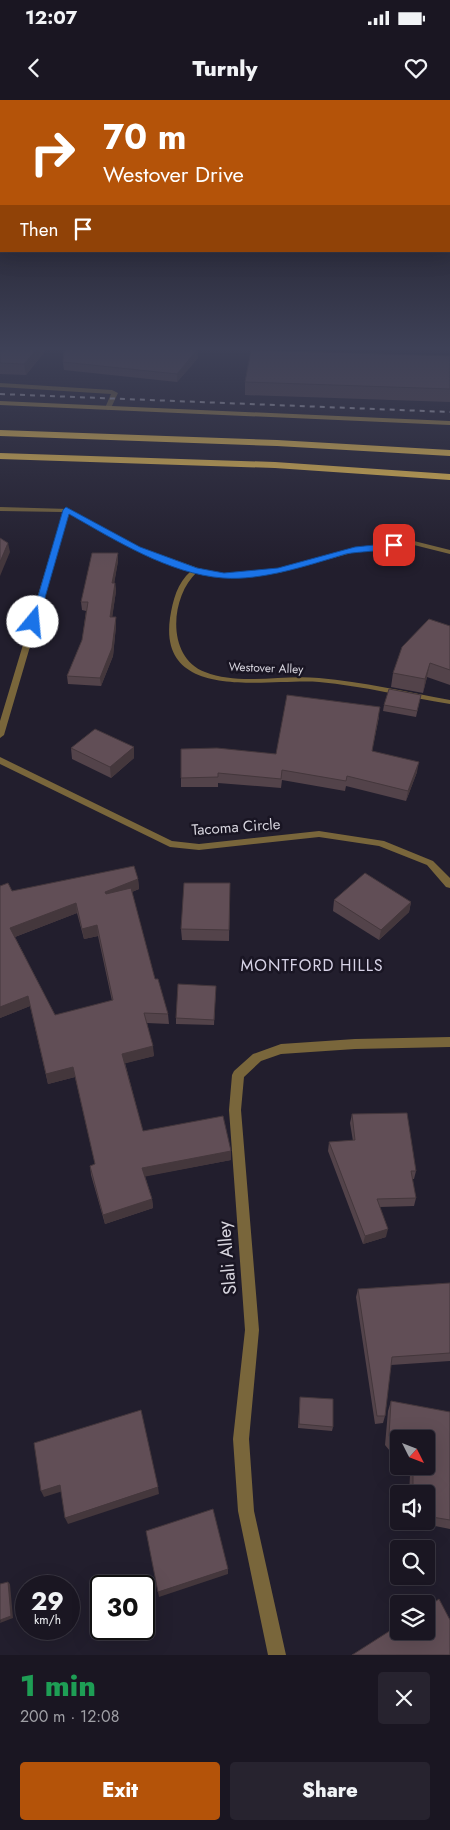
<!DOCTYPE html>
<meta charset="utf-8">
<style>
:root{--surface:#1a1622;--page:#27232f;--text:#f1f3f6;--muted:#9f9fa5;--line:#383540;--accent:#b45309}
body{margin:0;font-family:Jost,sans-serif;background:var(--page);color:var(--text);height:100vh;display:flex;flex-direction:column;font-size:19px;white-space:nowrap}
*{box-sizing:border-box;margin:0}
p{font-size:16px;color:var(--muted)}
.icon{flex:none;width:28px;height:28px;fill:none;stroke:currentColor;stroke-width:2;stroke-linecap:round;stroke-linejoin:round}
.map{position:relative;height:1555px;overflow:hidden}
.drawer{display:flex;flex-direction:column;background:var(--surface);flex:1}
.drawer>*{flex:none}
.hud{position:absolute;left:0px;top:0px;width:450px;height:152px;box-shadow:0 5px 20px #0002,0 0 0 1px var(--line);background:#b45309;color:#fff;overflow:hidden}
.needle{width:32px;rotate:132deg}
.tools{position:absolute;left:390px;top:1330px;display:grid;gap:10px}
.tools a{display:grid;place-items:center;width:45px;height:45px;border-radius:5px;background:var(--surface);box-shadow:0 5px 20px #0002,0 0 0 1px var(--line);font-size:25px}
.speed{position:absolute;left:15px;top:1475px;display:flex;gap:10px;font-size:25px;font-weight:700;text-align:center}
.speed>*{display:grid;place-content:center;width:65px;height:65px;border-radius:50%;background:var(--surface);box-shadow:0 5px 20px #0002,0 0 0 1px var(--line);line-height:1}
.speed small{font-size:12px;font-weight:400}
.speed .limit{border:2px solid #111;border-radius:8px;background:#fff;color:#111}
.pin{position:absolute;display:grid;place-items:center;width:42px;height:42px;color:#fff;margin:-21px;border-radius:10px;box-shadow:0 2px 8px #0006}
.me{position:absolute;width:55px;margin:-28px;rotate:17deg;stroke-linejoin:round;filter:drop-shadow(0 0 4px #0008)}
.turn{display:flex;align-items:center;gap:18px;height:105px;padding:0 20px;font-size:22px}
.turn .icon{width:65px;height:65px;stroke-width:2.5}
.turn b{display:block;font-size:35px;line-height:42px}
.then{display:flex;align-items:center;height:48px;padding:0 20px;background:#0003;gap:10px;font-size:19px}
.round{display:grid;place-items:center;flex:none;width:52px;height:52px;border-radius:5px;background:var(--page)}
.head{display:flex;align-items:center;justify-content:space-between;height:85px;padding:0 20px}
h1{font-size:30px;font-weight:800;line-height:38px;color:#1e9e55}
.action{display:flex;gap:10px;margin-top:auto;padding:10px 20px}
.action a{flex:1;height:58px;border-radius:5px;background:var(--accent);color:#fff;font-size:20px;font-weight:800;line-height:58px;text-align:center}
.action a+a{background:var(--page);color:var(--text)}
.status{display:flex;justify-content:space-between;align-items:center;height:35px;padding:0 25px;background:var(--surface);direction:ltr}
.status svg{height:14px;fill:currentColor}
header{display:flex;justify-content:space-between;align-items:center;height:65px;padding:0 20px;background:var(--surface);font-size:22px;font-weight:800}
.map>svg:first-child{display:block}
</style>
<div class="status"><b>12:07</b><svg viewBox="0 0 49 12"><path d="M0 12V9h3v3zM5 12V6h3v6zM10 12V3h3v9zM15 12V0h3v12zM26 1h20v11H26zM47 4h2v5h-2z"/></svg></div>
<header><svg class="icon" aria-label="back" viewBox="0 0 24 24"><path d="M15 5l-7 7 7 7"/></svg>Turnly<svg class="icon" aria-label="heart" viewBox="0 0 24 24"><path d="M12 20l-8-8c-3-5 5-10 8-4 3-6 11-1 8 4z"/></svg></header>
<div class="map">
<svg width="450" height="1555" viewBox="0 0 450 1555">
<rect width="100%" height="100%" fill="#221e2d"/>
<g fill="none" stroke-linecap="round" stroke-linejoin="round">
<polygon fill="#79663b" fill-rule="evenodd" points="0,283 112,290 118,293 111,308 108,310 105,308 111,294 0,287"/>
<g fill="#79663b" fill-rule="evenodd">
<path d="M0,407L69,409L139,447L198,468L224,474L279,469L355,448L414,441L450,450V454L414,445L355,452L279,473L224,478L197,472C170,497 166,557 205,572C241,586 282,574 319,578C363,582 407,592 450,600V604C407,597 363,586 319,582C269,578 158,604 170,518C173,500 177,483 191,471L135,449L69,414L4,635L0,638V621L63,412L0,411Z"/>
<polygon points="0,657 172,741 199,744 319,731 384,741 433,761 450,778 450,788 446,787 427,765 379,746 319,737 199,750 170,747 0,664"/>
<polygon points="450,937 450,947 355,949 281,954 261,961 244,977 241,1010 259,1230 249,1339 254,1411 286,1555 268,1555 238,1411 233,1339 245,1230 229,1010 232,975 234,971 253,954 281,944 355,939"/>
</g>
<polygon fill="#ab8d45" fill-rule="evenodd" points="0,301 450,321 450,325 0,305"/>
<g fill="#f6c74e" fill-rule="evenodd">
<polygon points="0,330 277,340 450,350 450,356 277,346 0,336"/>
<polygon points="0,353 275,362 450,374 450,380 275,368 0,359"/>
</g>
<polyline stroke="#c4c2cc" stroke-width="2" stroke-dasharray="5 5" stroke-linecap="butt" points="0,294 450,312"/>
</g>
<g fill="#53434a" fill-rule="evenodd">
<polygon points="0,250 46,250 26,275 0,274"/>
<polygon points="64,250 198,250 198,258 177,282 64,270 63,262"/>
<polygon points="450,256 450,302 245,295 245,282"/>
<polygon points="118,453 118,461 114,483 115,483 116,491 112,517 116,517 116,526 113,556 101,586 68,584 67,576 82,540 86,511 82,510 81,502"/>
<polygon points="450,526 450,585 427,577 423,593 391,587 393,573"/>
<polygon points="421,595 416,617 383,611 384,605"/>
<polygon points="379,617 372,651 417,672 406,701 346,686 345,691 282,680 281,688 218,683 218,687 181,687 181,678 276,654"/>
<polygon points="71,648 134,658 111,678 72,659"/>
<path d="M138,779L139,789L132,792L155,879L168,914L169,924L147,923L154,956L125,963L143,1031L231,1051V1060L145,1076L152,1099L153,1108L105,1124L91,1075L90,1066L95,1064L75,977L48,984L30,906L0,918L12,791ZM77,813L84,839L98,836L112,901L55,915L15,837Z"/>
<polygon points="230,783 229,841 182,840 181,829"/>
<polygon points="334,800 411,802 409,812 379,840 333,811"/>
<polygon points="216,886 214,925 176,924 176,918"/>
<polygon points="352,1014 416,1071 414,1079 412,1079 416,1098 414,1106 380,1107 386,1137 363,1144 328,1051 329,1042 353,1041 350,1023"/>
<polygon points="450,1183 450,1261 391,1265 385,1316 383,1323 375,1324 356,1197 358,1189"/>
<polygon points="300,1297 333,1327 332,1331 298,1328"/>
<polygon points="391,1301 450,1312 450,1429 410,1421 426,1421 426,1394 409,1394 410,1375 402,1366 426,1366 399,1339 399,1362 385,1345 388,1311"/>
</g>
<g fill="#44373c">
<polygon points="36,250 46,250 26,275 24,264"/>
<polygon points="197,250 198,250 198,258 177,282 177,274"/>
<polygon points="8,443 10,452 0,476 0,462"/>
<polygon points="118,453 118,461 113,491 112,483"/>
<polygon points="115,483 116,491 111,526 110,517"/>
<polygon points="116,517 116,526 113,556 101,586 100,578"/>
<polygon points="430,563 427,577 423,593 425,579"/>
<polygon points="134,647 134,658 111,678 110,667"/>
<polygon points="419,662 417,672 406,701 408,691"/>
<polygon points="138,779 139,789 106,802 105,792"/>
<polygon points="411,802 409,812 379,840 381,830"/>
<polygon points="76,803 77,813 12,838 10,828"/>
<polygon points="97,825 98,836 84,839 82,829"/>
<polygon points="28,896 30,906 0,918 0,907"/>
<polygon points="153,946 154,956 123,964 122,954"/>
<polygon points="73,967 75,977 48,984 46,974"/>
<polygon points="231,1051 231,1060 143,1077 142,1068"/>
<polygon points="152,1099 153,1108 105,1124 103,1115"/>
<polygon points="388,1129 386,1137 363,1144 365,1136"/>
<polygon points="60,1385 63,1391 44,1397 41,1391"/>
<polygon points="158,1387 159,1394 68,1424 65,1418"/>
<polygon points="228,1469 228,1474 159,1497 158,1492"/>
<polygon points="8,1482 10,1484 13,1518 0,1523"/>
</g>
<g fill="#614e56" stroke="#44373c" fill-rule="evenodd">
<polygon points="0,250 36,250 24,264 0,263"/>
<polygon points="64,250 197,250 177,274 63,262"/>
<polygon points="251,250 450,256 450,289 245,282"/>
<polygon points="0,438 8,443 0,462"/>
<polygon points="92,453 118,453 112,483 115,483 110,517 116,517 112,548 100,578 67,576 82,540 88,502 81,502"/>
<polygon points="429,519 450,526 450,570 430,563 425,579 393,573 402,547"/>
<polygon points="389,589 421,595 417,611 384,605"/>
<polygon points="287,595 380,607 372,651 419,662 408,691 347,676 346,681 282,670 281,679 218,673 218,677 181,678 181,649 217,648 276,654"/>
<polygon points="95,629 134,647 110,667 71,648"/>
<path d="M134,766L138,779L105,792L106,794L131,788L155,879H158L168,914L144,913L153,946L122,954L143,1031L223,1016L231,1051L142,1068L152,1099L103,1115L90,1066L95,1064L73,967L46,974L28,896L0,907V786L8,783L12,791ZM76,803L82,829L97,825L113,900L55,915L10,828Z"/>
<polygon points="365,773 411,802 381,830 334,800"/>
<polygon points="184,783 230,783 229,830 181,829"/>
<polygon points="178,884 216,886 214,920 176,918"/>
<polygon points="407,1013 416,1071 411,1071 416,1098 377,1099 388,1129 365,1136 329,1042 355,1040 352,1014"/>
<polygon points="450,1183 450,1253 392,1257 385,1316 377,1316 358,1189"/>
<polygon points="300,1297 333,1299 333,1327 299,1324"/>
<polygon points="391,1301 450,1312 450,1420 426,1416 426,1394 413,1394 413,1366 426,1366 426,1339 399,1339 399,1348 389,1336"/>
<polygon points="141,1310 158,1387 65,1418 60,1385 41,1391 34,1343"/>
<polygon points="213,1409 228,1469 158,1492 146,1431"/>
<polygon points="8,1482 11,1516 0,1520 0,1484"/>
<polygon points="439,1499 450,1520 450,1555 352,1555 399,1525 399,1531 426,1531 426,1508"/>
</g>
<linearGradient id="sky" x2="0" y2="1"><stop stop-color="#131019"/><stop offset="0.53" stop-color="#3e4157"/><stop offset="1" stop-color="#3e4157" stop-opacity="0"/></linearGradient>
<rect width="450" height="468" fill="url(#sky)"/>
<path fill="#1a73e8" stroke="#114b97" d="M66,407L140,447L197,468L224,473L278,468L355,447L394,443L398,445C389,452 360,451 346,454C309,465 262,481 223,478C169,474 115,440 69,414L38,522L30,524L63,410Z"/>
<g text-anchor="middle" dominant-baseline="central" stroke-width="5" stroke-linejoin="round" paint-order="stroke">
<g font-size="12" fill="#d7d5de" stroke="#191523">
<text transform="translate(266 568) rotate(2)">Westover Alley</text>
</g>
<g font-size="15" fill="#d7d5de" stroke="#191523">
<text transform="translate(236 727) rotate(-4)">Tacoma Circle</text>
</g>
<g font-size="16" letter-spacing="1" fill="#d7d3e7" stroke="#191523">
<text x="312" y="865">MONTFORD HILLS</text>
</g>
<g font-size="18" fill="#d7d5de" stroke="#191523">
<text transform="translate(227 1158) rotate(-95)">Slali Alley</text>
</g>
</g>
</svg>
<div class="tools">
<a><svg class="needle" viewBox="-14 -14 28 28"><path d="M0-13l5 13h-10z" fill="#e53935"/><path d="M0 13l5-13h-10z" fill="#9f9fa5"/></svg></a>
<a><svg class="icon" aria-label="sound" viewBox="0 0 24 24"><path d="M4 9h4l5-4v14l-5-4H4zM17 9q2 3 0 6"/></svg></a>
<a><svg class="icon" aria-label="search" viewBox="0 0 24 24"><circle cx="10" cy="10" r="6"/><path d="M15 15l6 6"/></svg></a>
<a><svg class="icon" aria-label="layers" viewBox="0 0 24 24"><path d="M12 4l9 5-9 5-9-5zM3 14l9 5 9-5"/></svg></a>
</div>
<div class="speed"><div>29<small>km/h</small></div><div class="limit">30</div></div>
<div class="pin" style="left:394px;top:445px;background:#d93025"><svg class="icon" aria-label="arrive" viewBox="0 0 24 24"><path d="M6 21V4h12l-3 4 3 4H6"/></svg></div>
<svg class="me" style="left:33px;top:522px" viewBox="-20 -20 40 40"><circle r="19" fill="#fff"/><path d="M0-13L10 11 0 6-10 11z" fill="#1a73e8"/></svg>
<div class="hud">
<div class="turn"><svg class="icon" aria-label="right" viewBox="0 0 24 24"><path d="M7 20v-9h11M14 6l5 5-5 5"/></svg><div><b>70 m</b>Westover Drive</div></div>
<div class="then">Then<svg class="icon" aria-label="arrive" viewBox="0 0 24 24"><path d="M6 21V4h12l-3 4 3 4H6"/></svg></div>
</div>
</div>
<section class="drawer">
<div class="head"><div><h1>1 min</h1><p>200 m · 12:08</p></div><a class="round"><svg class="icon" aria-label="close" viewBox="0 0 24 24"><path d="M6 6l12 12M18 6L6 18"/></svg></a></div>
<div class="action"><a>Exit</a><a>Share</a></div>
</section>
